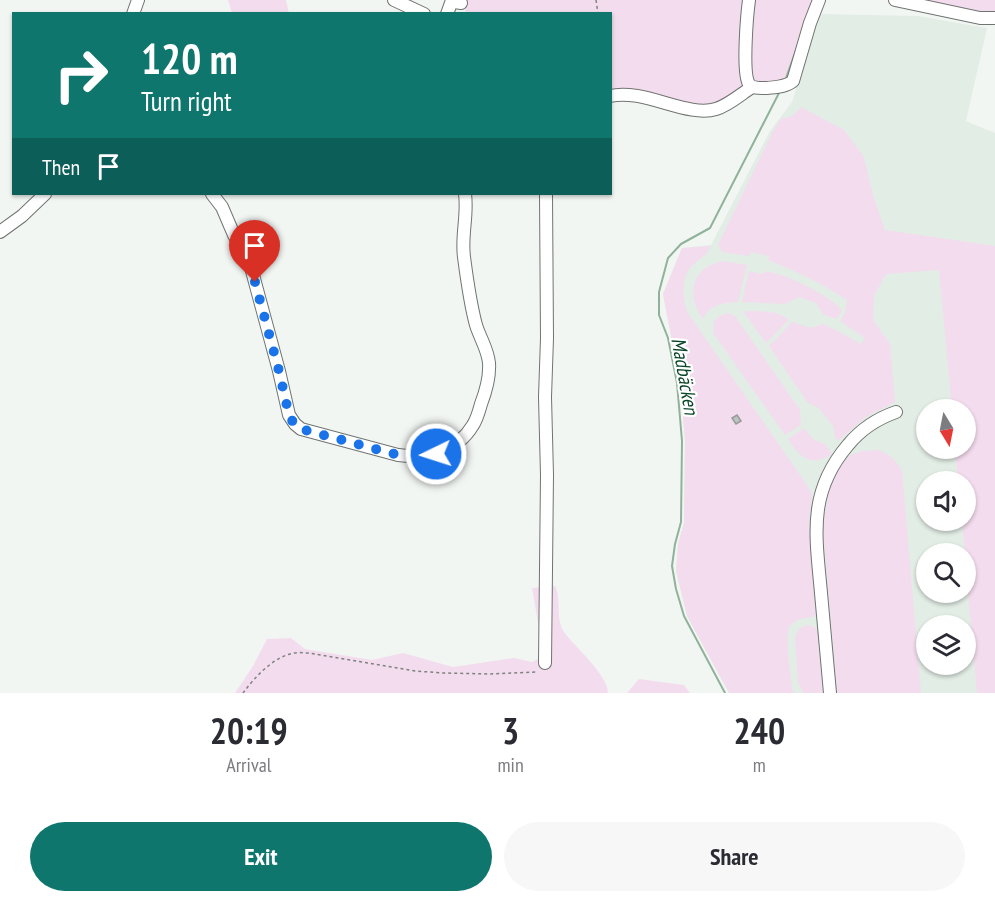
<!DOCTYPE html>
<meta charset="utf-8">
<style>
:root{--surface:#fff;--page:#f7f7f7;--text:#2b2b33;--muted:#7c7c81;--accent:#0f766e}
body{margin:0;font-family:"PT Sans Narrow",sans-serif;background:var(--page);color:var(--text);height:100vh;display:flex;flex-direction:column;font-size:22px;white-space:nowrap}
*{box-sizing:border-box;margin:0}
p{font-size:20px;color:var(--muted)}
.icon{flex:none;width:33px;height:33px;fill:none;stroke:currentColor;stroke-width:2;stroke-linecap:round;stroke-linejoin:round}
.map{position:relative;height:693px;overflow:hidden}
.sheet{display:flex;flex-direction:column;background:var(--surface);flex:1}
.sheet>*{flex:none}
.guide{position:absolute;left:12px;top:12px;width:600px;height:183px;border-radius:0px;box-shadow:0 2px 4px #0004;background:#0f766e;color:#fff;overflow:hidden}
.needle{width:39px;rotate:170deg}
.buttons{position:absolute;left:916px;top:399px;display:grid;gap:12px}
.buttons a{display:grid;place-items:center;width:60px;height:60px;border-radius:50%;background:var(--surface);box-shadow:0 2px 4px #0004;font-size:30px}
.pin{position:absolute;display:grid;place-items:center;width:51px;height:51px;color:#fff;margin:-62px -26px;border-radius:50% 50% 50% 0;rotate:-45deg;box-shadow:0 0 6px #0007}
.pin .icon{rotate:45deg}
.me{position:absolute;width:66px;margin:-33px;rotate:266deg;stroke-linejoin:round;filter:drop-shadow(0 0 4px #0008)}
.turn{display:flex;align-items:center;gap:21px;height:126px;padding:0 30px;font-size:27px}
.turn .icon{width:78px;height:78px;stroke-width:2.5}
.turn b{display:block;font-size:42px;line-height:51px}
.then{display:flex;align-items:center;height:57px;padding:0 30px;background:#0003;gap:12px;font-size:22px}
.eta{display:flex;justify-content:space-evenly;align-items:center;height:102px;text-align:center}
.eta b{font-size:36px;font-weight:700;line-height:42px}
.primary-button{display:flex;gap:12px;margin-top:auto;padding:12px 30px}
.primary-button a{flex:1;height:69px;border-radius:36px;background:var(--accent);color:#fff;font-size:24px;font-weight:700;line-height:69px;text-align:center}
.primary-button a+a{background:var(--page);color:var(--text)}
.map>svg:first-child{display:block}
</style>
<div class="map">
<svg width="995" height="693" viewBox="0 0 995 693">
<rect width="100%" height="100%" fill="#f2f6f3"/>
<path fill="#e2ede5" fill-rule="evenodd" d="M820,14L918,16L987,28L966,121L995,133V693H729L687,616L676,571L678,544L684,523L685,441L680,383L663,294L682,248L711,245L770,131L792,102ZM927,410H966V448H927ZM927,482H966V520H927ZM927,554H966V592H927ZM927,626H966V664H927Z"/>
<g fill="#f3dced">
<polygon points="228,0 286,0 289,13 232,13"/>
<polygon points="466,0 811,0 789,80 707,108 611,92 610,14 466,14 465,8"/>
<polygon points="906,0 995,0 995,15"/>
<path d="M801,107L844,130L864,157L873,195L885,230L995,246V693H977L966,570V554L965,553L962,521L966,520V482L958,481L955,449L966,448V410L952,409L939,270L886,274L874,296L873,320L890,344L895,402L866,417L838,441L835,438L833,426L819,408L808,403L769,346L792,322L811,328L823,324L836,330L861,344L865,338L840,321L845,313L847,300C819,282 798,272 768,260L769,256L751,252L749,256L722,252L718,245L772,133L779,121L783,118C792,118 796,113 801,107Z"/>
<path d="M711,246C705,258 704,255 695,263C680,275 682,295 687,312L807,485L812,494L809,523L816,616C807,618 796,618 790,626C784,635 791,675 792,687L794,693H729L687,616L676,571L678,544L684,523L685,441L680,383L663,294L682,248Z"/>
<path d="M724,261L747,265L738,302C723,303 710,304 703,319C685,294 692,266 724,261Z"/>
<path d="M749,271L764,274L765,271C787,274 827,294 842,310L837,319L824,315L816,303L799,297L785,304L742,302Z"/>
<path d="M743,311C758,312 778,309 789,320L766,343Z"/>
<path d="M728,313L735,316L800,410L801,425L785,435L714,334C712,322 715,316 728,313Z"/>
<path d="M804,428L814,440L825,444L832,454C810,468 800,457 788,439Z"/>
<path d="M879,450C889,454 897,461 902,471L921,693H837L823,528L829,489L833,477L850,455L862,451Z"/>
<path d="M555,586C562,601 555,618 564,632C575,647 608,675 608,693H235L253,666L267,639L291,638L305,649L372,660L403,653L453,667L514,658L532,662L540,658V634L532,588Z"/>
<path d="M808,625L814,627L818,632L823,693H803L798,682L795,638C797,630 800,627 808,625Z"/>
<polygon points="639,679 684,685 690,693 627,693"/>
</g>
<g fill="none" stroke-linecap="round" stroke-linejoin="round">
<g stroke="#90b29a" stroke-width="2">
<polyline points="785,81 796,50"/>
<polyline points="725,693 684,616 676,589 672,566 675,544 681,522 682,441 677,383 668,338 659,315 659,292 668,258 681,244 710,228 780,91"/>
</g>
</g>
<polygon fill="#bfc3c0" stroke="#989b99" stroke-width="1.5" points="737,415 741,421 736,424 732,418"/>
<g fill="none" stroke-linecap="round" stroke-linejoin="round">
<defs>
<g id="minor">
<polyline points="394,0 424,14"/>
<path d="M749,0C747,15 742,73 749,84C753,89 761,88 767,88C776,87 786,87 793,81L810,23L819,0"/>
<polyline points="895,0 980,18 995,18"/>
<polyline points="133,14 138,0"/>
<polyline points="447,14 451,3 455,2 461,3"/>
<path d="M610,96C644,88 687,118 716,109C729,105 741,94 752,87"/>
<path d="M212,194L222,207L234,235L249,260L279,371L289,415L295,424L301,429L398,455C427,459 457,452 473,425C477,419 479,411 481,404C486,391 490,377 489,363C488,350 480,338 476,325C470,303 467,280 464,257C461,236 468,215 465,194"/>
<polyline points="0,232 22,216 45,194"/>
<polyline points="545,663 547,475 545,397 547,338 546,194"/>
<path d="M830,693C827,660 824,626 821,593C816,536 807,493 848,445C861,429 876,419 896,412"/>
</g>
</defs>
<use href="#minor" stroke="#707471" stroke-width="14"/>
<g stroke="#7f8280" stroke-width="1.5" stroke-dasharray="3 3" stroke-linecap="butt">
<polyline points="596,0 598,14"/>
<path d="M243,693C255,677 273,657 294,653C299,652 304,653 309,653L415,671L444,673L490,674L538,672"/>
</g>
<use href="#minor" stroke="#fff" stroke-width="12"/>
</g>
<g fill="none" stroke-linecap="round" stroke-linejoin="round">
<polyline stroke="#1a73e8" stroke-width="10" stroke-dasharray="0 18" points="255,282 279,371 289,415 294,424 301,429 398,455 413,457 436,454"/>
</g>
<g text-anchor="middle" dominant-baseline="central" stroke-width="4.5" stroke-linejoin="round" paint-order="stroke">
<g font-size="20" font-style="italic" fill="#074425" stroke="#fff">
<text transform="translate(685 376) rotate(80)">Madbäcken</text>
</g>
</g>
</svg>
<div class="buttons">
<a><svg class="needle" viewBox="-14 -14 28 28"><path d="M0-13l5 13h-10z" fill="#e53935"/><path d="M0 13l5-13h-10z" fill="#7c7c81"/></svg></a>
<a><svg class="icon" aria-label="sound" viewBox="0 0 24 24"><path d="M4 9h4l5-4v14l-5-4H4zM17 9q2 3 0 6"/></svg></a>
<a><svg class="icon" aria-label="search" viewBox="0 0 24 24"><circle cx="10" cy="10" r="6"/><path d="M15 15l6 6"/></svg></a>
<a><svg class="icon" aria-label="layers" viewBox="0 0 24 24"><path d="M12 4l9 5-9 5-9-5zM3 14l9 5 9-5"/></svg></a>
</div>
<div class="pin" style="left:255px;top:282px;background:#d93025"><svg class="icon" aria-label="arrive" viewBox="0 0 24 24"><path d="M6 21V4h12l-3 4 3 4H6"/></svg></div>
<svg class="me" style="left:436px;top:454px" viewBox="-20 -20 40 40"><circle r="17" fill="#1a73e8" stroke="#fff" stroke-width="3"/><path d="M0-11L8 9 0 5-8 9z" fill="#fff"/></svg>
<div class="guide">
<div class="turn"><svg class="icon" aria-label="right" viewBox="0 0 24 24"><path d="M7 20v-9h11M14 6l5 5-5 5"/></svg><div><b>120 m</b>Turn right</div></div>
<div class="then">Then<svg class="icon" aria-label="arrive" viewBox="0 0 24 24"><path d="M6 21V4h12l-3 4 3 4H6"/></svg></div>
</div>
</div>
<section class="sheet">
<div class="eta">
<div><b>20:19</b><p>Arrival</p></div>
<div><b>3</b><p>min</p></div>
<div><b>240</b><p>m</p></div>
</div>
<div class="primary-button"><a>Exit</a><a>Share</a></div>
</section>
